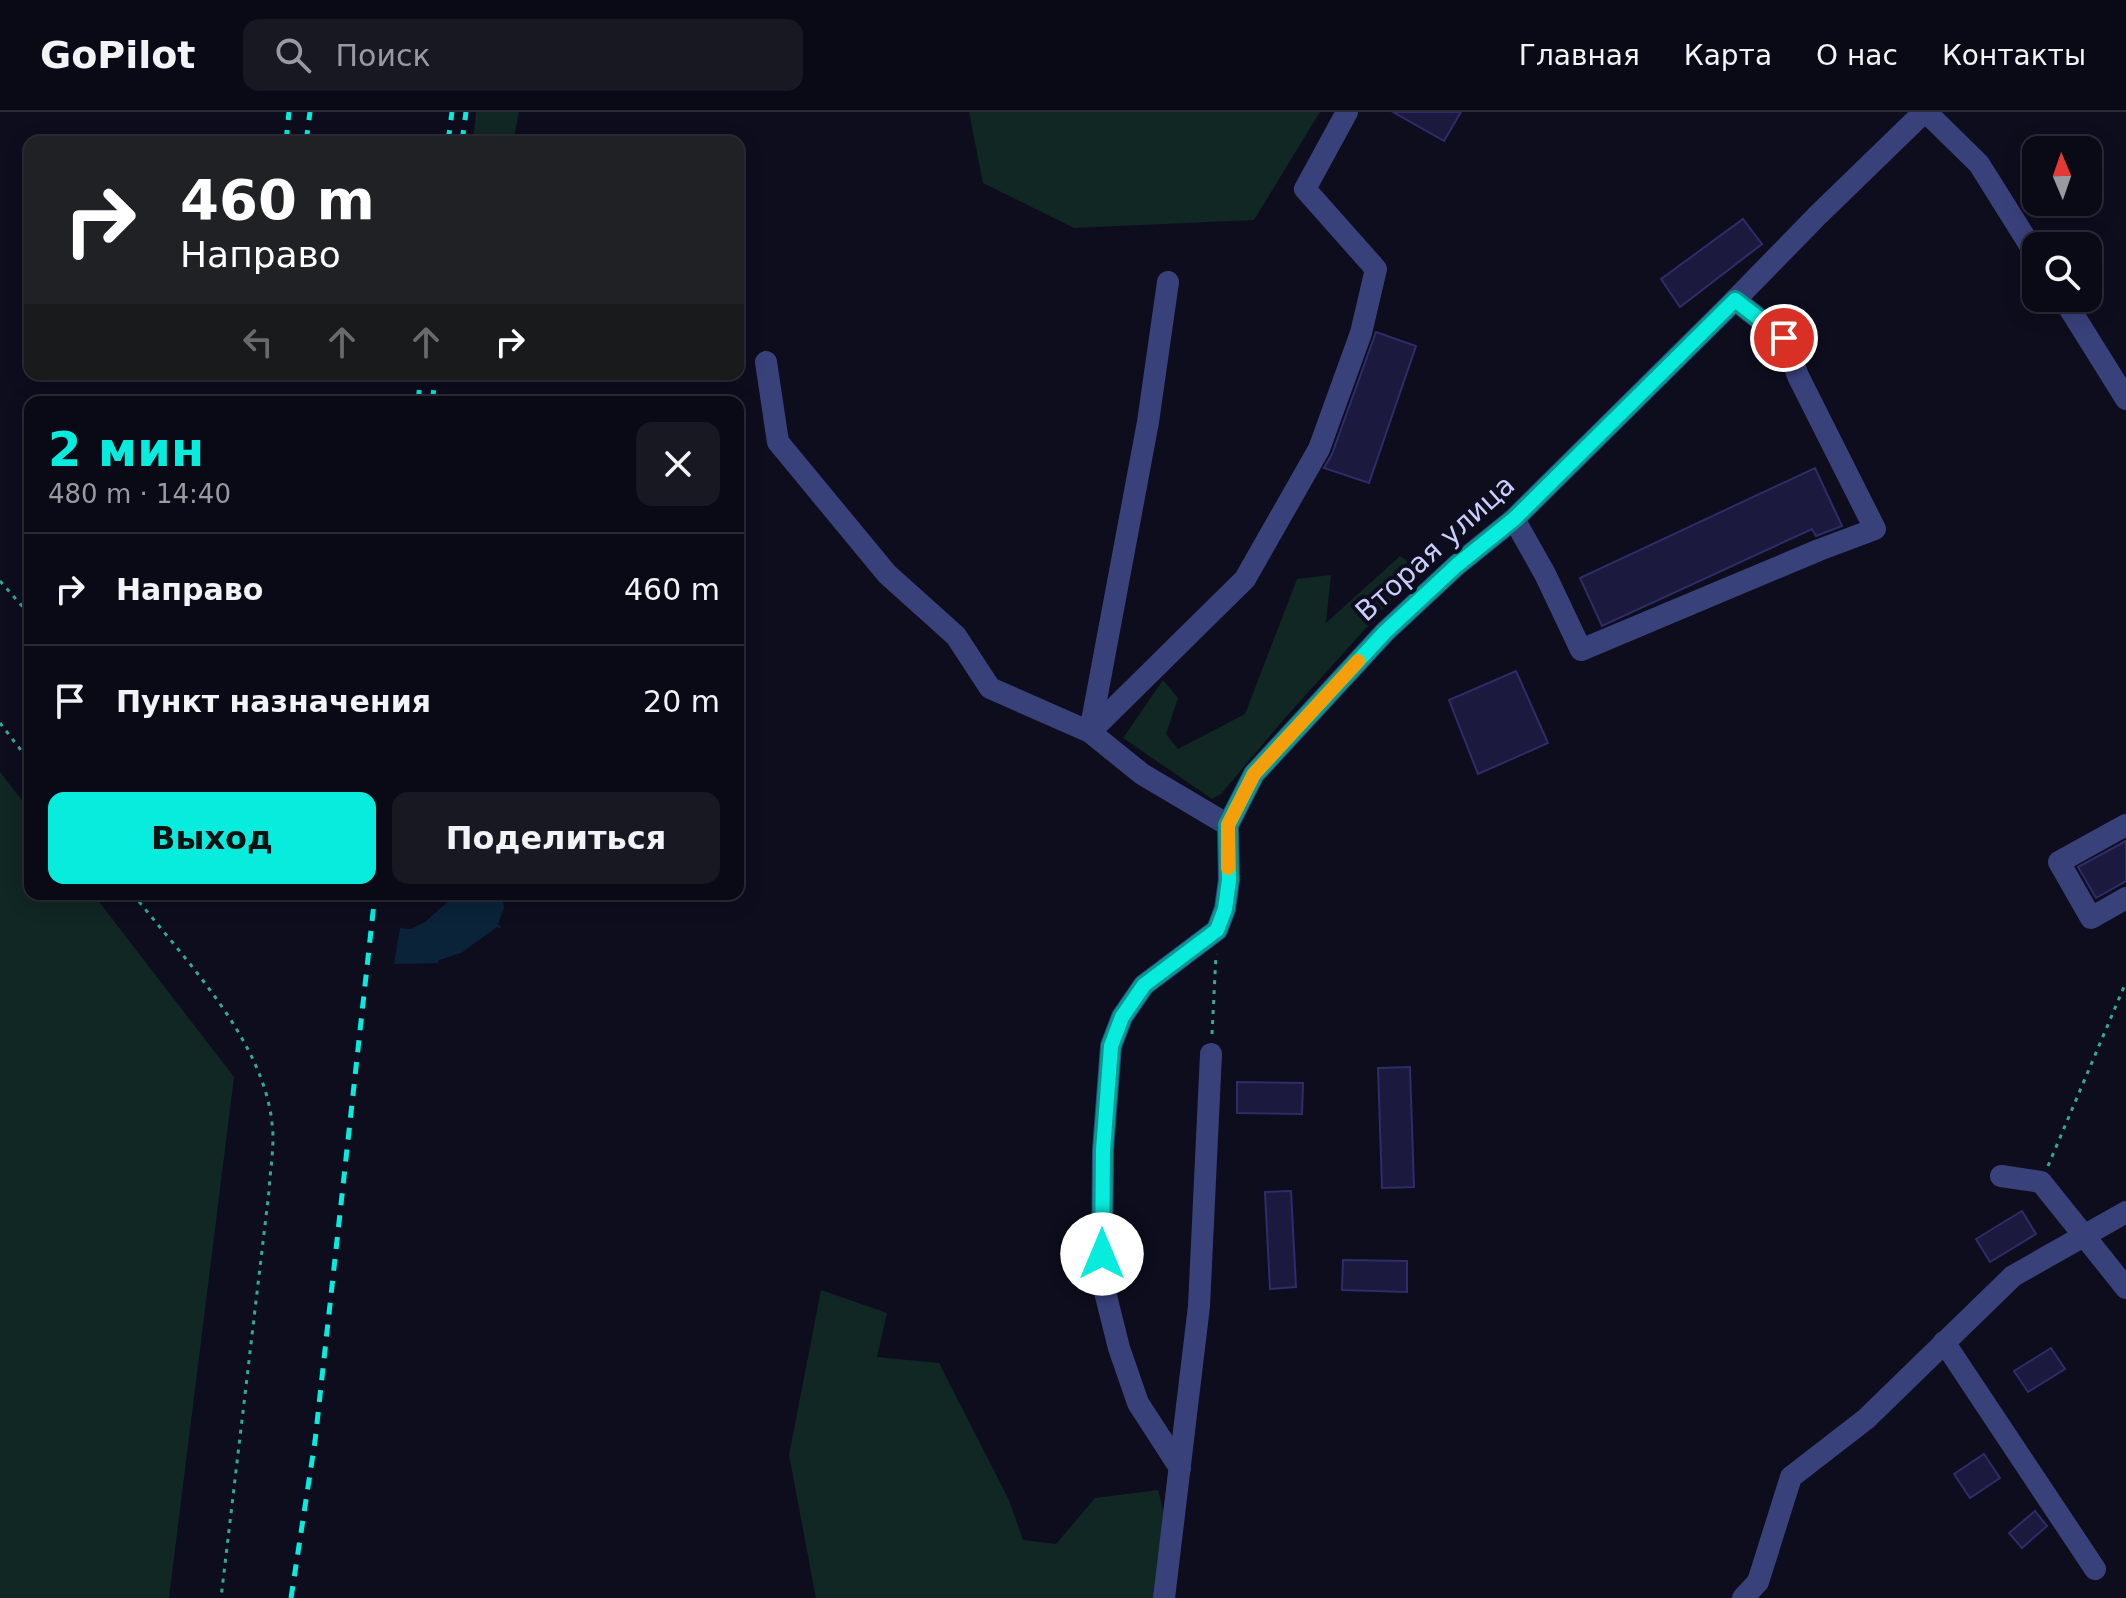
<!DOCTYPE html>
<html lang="ru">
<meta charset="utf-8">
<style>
:root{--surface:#0a0a16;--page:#181823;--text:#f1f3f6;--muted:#999aa1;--line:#2a2b35;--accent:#08ecdd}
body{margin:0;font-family:"DejaVu Sans",sans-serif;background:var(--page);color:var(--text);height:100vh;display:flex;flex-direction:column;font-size:30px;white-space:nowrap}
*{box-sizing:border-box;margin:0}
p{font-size:26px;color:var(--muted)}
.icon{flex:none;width:44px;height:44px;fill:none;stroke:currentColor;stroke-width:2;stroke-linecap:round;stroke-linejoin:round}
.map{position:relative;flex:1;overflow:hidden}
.details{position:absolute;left:24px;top:284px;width:720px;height:504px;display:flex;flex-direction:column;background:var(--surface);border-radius:16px;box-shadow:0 4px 20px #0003,0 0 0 2px var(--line)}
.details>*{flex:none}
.hud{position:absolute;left:24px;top:24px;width:720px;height:244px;border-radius:16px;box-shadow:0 4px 20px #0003,0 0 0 2px var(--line);background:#202124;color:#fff;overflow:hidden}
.needle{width:52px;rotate:358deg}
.buttons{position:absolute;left:2022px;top:24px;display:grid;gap:16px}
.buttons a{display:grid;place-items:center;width:80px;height:80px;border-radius:16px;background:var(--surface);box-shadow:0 4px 20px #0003,0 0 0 2px var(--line);font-size:40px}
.pin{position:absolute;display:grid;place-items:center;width:68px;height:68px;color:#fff;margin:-34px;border:4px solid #fff;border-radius:50%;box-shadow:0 2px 8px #0007}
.me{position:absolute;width:88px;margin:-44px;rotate:0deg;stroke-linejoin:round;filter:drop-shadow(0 0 6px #0008)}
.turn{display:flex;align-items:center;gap:28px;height:168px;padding:0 24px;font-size:36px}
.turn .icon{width:104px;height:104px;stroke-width:2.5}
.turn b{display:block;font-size:56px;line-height:68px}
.lanes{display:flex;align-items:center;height:76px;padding:0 24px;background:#0003;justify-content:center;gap:40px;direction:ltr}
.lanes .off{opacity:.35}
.round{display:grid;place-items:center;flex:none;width:84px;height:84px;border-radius:16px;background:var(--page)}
.head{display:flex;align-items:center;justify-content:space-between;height:136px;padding:0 24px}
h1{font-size:48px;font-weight:600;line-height:60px;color:var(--accent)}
.button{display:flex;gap:16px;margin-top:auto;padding:16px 24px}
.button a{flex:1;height:92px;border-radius:16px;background:var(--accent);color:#111;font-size:32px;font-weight:600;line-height:92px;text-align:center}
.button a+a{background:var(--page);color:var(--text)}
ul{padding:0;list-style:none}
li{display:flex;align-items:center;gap:24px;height:112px;padding:0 24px;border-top:2px solid var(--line)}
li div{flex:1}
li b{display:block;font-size:30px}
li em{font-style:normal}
header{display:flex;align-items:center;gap:48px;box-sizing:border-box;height:112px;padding:0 40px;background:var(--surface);border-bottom:2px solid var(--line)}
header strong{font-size:38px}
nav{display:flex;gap:44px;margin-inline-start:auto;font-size:28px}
.search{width:560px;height:72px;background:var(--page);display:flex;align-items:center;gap:20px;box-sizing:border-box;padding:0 28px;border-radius:16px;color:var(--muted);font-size:30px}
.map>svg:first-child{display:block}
</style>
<header>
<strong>GoPilot</strong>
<div class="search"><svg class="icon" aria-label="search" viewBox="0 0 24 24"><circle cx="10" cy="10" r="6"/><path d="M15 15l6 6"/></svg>Поиск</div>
<nav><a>Главная</a><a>Карта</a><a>О нас</a><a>Контакты</a></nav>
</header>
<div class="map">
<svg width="2126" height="1486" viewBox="0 0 2126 1486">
<rect width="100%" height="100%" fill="#0d0d1e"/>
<g fill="#102723">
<polygon points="476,0 519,0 513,30 473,30"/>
<polygon points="969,0 1320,0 1254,108 1074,116 983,71"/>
<polygon points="1400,444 1419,457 1285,606 1221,682 1212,687 1123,626 1163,568 1178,586 1166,622 1178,637 1245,602 1297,467 1331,463 1326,511"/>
<polygon points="0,660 30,699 30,782 93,782 234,965 169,1486 0,1486"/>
<polygon points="821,1178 887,1201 877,1245 939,1251 1009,1388 1023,1428 1056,1432 1095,1386 1158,1378 1166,1409 1155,1486 816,1486 789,1343"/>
</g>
<polygon fill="#0a2339" points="471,782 502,782 504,796 498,812 502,817 497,815 461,841 439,848 438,851 394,852 400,816 411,817 425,810 453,785"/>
<g fill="#1b193e" stroke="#2e2c69" stroke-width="2">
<polygon points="1393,0 1461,0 1444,29"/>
<polygon points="1743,107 1762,132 1680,195 1661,167"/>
<polygon points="1376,220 1416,234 1369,371 1324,356 1332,342"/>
<polygon points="1815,356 1842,414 1816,424 1812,417 1602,514 1580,466"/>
<polygon points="1516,559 1548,631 1478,662 1449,588"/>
<polygon points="2126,729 2126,769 2096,786 2078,755"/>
<polygon points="1410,955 1414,1075 1382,1076 1378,956"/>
<polygon points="1237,970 1303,971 1302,1002 1237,1001"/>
<polygon points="1291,1079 1296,1175 1270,1177 1265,1080"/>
<polygon points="2022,1099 2036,1122 1990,1150 1976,1127"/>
<polygon points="1343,1148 1407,1149 1407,1180 1342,1178"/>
<polygon points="2051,1236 2065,1257 2028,1280 2014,1259"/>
<polygon points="1984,1342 2000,1366 1970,1386 1954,1362"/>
<polygon points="2035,1399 2047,1414 2022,1436 2009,1421"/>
</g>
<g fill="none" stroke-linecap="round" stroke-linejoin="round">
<g stroke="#31ab90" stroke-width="3" stroke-dasharray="4 6" stroke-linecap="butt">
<polyline points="0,469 30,503"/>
<polyline points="0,611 30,650"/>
<path d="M133,782C184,847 263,927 272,1011C275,1033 270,1058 269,1079L221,1486"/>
<polyline points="1212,922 1216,842"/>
<polyline points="2048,1054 2126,870"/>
</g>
<g stroke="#39417b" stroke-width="22">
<polyline points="1926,0 1979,52 2036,143"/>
<polyline points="1168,170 1148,310 1090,620 1245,467 1319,337 1361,221 1376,157 1305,77 1347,0"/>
<polyline points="2063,186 2126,287"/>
<polyline points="766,250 778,330 887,462 956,524 990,576 1090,620 1142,662 1228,713"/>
<polyline points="1514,407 1545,462 1581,538 1819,438 1875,417 1798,264 1784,226 1735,188"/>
<polyline points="2126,713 2059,750 2091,806 2126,786"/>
<polyline points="2001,1064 2041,1070 2126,1176"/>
<polyline points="1944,1230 2095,1457"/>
<polyline points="1180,1356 1138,1291 1119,1236 1102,1168 1103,1038 1111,934 1122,905 1144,873 1217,818 1225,797 1229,768 1228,713 1254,662 1385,520 1457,453 1514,407 1735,188 1818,103 1924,0"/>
<polyline points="1164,1486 1199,1194 1211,942"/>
<polyline points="1743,1486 1758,1470 1791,1365 1866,1307 2013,1164 2126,1100"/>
</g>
<g stroke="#08ecdd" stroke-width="5" stroke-dasharray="12 10" stroke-linecap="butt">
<polyline points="286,30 289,0"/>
<polyline points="306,30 310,0"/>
<polyline points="448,30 452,0"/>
<polyline points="462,30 466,0"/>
<polyline points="418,290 421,262"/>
<polyline points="432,290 436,262"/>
<polyline points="291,1486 315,1329 375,782"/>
</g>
</g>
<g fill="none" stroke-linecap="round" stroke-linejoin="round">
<defs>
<polyline id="route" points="1102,1142 1103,1038 1111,934 1122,905 1144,873 1217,818 1225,797 1229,768 1228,713 1254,662 1385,520 1457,453 1514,407 1735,188 1784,226"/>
</defs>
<use href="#route" stroke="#059990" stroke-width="20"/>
<use href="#route" stroke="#08ecdd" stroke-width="14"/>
<polyline stroke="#f59e0b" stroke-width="14" points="1228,756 1228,713 1254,662 1358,549"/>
</g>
<g text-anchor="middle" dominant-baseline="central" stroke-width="8" stroke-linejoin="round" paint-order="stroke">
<g font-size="28" fill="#cbcdfd" stroke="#0d0d1e">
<text transform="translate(1435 436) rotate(-42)">Вторая улица</text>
</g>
</g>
</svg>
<div class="buttons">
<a><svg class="needle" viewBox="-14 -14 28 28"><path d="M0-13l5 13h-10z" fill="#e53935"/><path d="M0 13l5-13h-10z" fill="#999aa1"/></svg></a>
<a><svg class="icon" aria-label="search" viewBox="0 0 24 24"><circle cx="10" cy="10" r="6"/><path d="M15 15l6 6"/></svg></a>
</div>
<div class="pin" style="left:1784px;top:226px;background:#d93025"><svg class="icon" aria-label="arrive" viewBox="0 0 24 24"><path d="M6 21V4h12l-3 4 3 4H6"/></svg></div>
<svg class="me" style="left:1102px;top:1142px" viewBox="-20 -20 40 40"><circle r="19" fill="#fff"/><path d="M0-13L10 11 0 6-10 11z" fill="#08ecdd"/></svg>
<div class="hud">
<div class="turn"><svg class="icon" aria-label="right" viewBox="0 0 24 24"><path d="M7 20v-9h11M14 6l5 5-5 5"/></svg><div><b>460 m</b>Направо</div></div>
<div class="lanes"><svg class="icon off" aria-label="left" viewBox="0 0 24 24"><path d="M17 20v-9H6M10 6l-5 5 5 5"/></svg><svg class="icon off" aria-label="ahead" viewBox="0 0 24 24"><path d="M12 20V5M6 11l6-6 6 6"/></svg><svg class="icon off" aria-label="ahead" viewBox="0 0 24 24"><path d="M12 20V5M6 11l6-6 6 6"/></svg><svg class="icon" aria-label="right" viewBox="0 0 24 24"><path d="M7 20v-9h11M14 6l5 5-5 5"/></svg></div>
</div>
<section class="details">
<div class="head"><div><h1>2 мин</h1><p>480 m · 14:40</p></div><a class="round"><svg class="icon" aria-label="close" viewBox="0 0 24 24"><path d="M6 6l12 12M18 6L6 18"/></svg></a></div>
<ul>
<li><svg class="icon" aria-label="right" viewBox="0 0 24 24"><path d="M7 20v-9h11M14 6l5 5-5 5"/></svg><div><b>Направо</b></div><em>460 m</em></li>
<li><svg class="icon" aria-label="arrive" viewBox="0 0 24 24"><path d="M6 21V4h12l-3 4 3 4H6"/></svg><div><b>Пункт назначения</b></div><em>20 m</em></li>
</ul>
<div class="button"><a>Выход</a><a>Поделиться</a></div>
</section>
</div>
